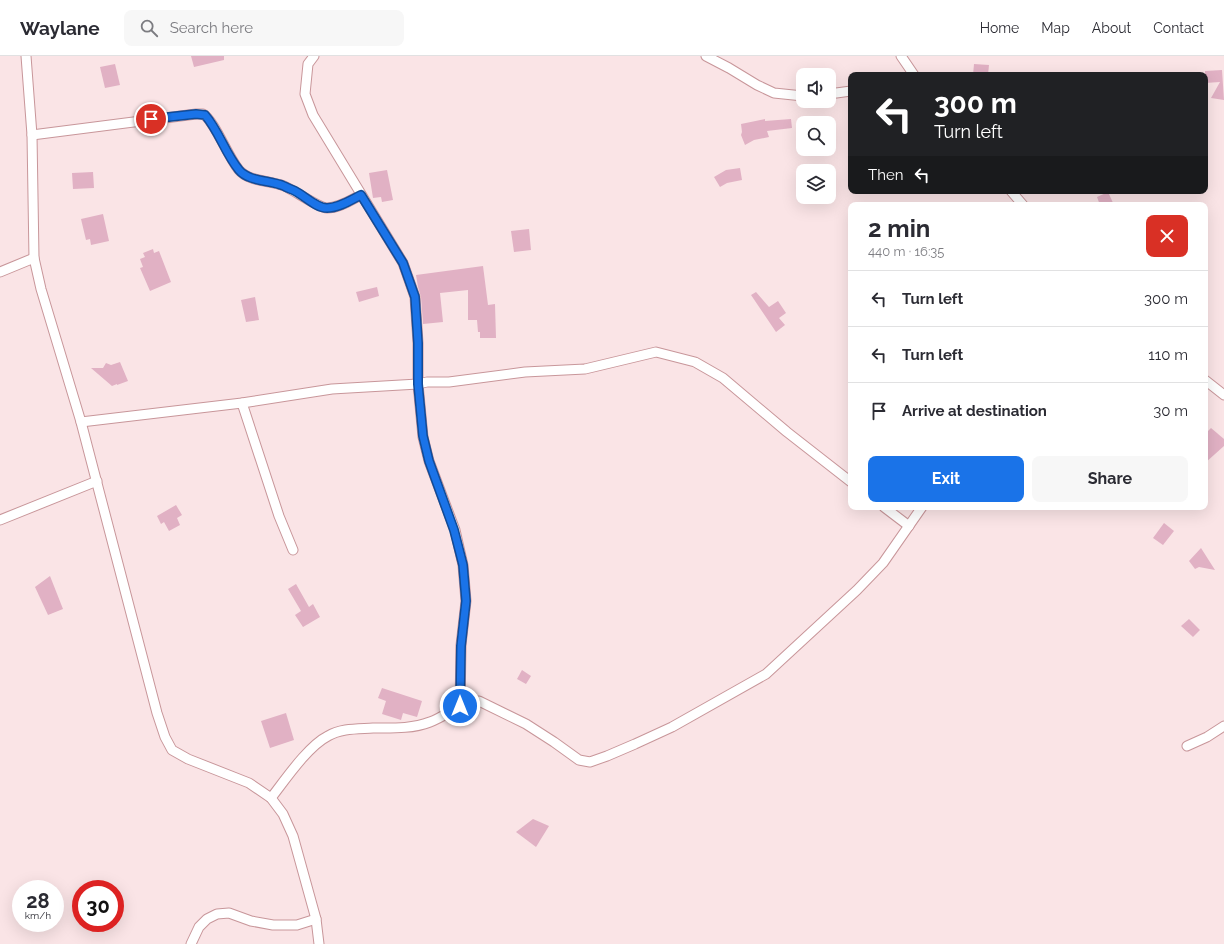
<!DOCTYPE html>
<meta charset="utf-8">
<style>
:root{--surface:#fff;--page:#f7f7f7;--text:#2b2b33;--muted:#7c7c81;--line:#e1e1e2;--accent:#1a73e8}
body{margin:0;font-family:Raleway,sans-serif;background:var(--page);color:var(--text);height:100vh;display:flex;flex-direction:column;font-size:15px;white-space:nowrap}
*{box-sizing:border-box;margin:0}
p{font-size:13px;color:var(--muted)}
.icon{flex:none;width:22px;height:22px;fill:none;stroke:currentColor;stroke-width:2;stroke-linecap:round;stroke-linejoin:round}
.map{position:relative;flex:1;overflow:hidden}
.sheet{position:absolute;left:848px;top:146px;width:360px;height:308px;display:flex;flex-direction:column;background:var(--surface);border-radius:8px;box-shadow:0 4px 16px #0002}
.sheet>*{flex:none}
.top-card{position:absolute;left:848px;top:16px;width:360px;height:122px;border-radius:8px;box-shadow:0 4px 16px #0002;background:#202124;color:#fff;overflow:hidden}
.controls{position:absolute;left:796px;top:12px;display:grid;gap:8px}
.controls a{display:grid;place-items:center;width:40px;height:40px;border-radius:8px;background:var(--surface);box-shadow:0 4px 16px #0002;font-size:20px}
.speed{position:absolute;left:12px;top:824px;display:flex;gap:8px;font-size:20px;font-weight:700;text-align:center}
.speed>*{display:grid;place-content:center;width:52px;height:52px;border-radius:50%;background:var(--surface);box-shadow:0 4px 16px #0002;line-height:1}
.speed small{font-size:10px;font-weight:400}
.speed .limit{border:6px solid #d22;background:#fff;color:#111}
.pin{position:absolute;display:grid;place-items:center;width:34px;height:34px;color:#fff;margin:-17px;border:2px solid #fff;border-radius:50%;box-shadow:0 1px 4px #0007}
.me{position:absolute;width:44px;margin:-22px;rotate:0deg;stroke-linejoin:round;filter:drop-shadow(0 0 3px #0008)}
.turn{display:flex;align-items:center;gap:14px;height:84px;padding:0 20px;font-size:18px}
.turn .icon{width:52px;height:52px;stroke-width:2.5}
.turn b{display:block;font-size:28px;line-height:34px}
.then{display:flex;align-items:center;height:38px;padding:0 20px;background:#0003;gap:8px;font-size:15px}
.round{display:grid;place-items:center;flex:none;width:42px;height:42px;border-radius:8px;background:var(--page)}
.head{display:flex;align-items:center;justify-content:space-between;height:68px;padding:0 20px}
h1{font-size:24px;font-weight:700;line-height:30px}
.button{display:flex;gap:8px;margin-top:auto;padding:8px 20px}
.button a{flex:1;height:46px;border-radius:8px;background:var(--accent);color:#fff;font-size:16px;font-weight:700;line-height:46px;text-align:center}
.button a+a{background:var(--page);color:var(--text)}
ul{padding:0;list-style:none}
li{display:flex;align-items:center;gap:12px;height:56px;padding:0 20px;border-top:1px solid var(--line)}
li div{flex:1}
li b{display:block;font-size:15px}
li em{font-style:normal}
header{display:flex;align-items:center;gap:24px;box-sizing:border-box;height:56px;padding:0 20px;background:var(--surface);border-bottom:1px solid var(--line)}
header strong{font-size:19px}
nav{display:flex;gap:22px;margin-inline-start:auto;font-size:14px}
.search{width:280px;height:36px;background:var(--page);display:flex;align-items:center;gap:10px;box-sizing:border-box;padding:0 14px;border-radius:8px;color:var(--muted);font-size:15px}
.map>svg:first-child{display:block}
</style>
<header>
<strong>Waylane</strong>
<div class="search"><svg class="icon" aria-label="search" viewBox="0 0 24 24"><circle cx="10" cy="10" r="6"/><path d="M15 15l6 6"/></svg>Search here</div>
<nav><a>Home</a><a>Map</a><a>About</a><a>Contact</a></nav>
</header>
<div class="map">
<svg width="1224" height="888" viewBox="0 0 1224 888">
<rect width="100%" height="100%" fill="#fae4e6"/>
<g fill="#e1b1c4">
<polygon points="191,0 224,0 224,4 194,11"/>
<polygon points="115,8 120,29 105,32 100,11"/>
<polygon points="974,8 989,9 988,19 973,19"/>
<polygon points="1222,14 1224,44 1211,42 1220,26 1205,27 1205,15"/>
<polygon points="765,63 765,65 791,63 792,72 767,75 769,81 754,84 745,89 741,79 742,76 741,68"/>
<polygon points="740,112 742,124 727,127 720,131 714,121 726,114"/>
<polygon points="387,114 393,144 382,146 381,141 373,142 369,117"/>
<polygon points="93,116 94,132 73,133 72,117"/>
<polygon points="1108,136 1114,149 1100,149 1097,141"/>
<polygon points="103,158 109,185 91,189 90,183 86,184 81,163"/>
<polygon points="529,173 531,194 514,196 511,175"/>
<polygon points="153,193 154,197 159,195 171,226 150,235 140,212 143,211 140,203 145,201 143,197"/>
<polygon points="483,210 488,249 495,248 496,282 480,282 480,276 478,276 477,264 468,264 468,234 440,237 443,266 423,268 421,241 418,231 416,219"/>
<polygon points="377,231 379,240 359,246 356,236"/>
<polygon points="756,236 769,251 778,245 786,257 779,262 785,269 776,276 751,239"/>
<polygon points="255,241 259,264 246,266 241,244"/>
<polygon points="120,306 128,325 117,329 117,328 112,330 91,312 103,312 106,307 111,309"/>
<polygon points="1211,372 1224,383 1224,390 1205,407 1205,378"/>
<polygon points="176,449 182,459 177,462 180,469 169,475 164,466 161,468 157,460"/>
<polygon points="1164,467 1174,475 1163,489 1153,482"/>
<polygon points="1201,492 1215,514 1199,511 1195,513 1189,505"/>
<polygon points="50,520 63,553 48,559 35,531"/>
<polygon points="296,528 309,551 313,548 320,561 303,571 295,559 301,555 288,533"/>
<polygon points="1189,563 1200,574 1193,581 1181,570"/>
<polygon points="522,614 531,620 526,628 517,623"/>
<polygon points="382,632 422,645 417,661 403,657 401,664 382,658 386,645 378,642"/>
<polygon points="286,657 294,684 270,692 261,665"/>
<polygon points="533,763 549,770 536,791 516,776"/>
</g>
<g fill="none" stroke-linecap="round" stroke-linejoin="round">
<defs>
<g id="minor">
<polyline points="26,0 32,79 34,202 41,233 81,366 157,657 165,681 172,694 188,703 249,727 271,742 283,758 293,780 316,863 319,888"/>
<polyline points="314,0 308,8 305,38 313,59 403,207 415,241 418,287 418,328 423,381 429,405 455,474 463,509 466,545 461,589 460,651"/>
<polyline points="706,0 729,12 757,29 774,37 803,40"/>
<polyline points="901,0 914,19"/>
<polyline points="829,38 851,35"/>
<path d="M32,79L196,58H203C214,64 228,101 239,114C249,126 270,124 284,130C294,134 319,152 327,152C339,152 351,144 361,139"/>
<polyline points="1011,135 1023,149"/>
<polyline points="0,216 34,202"/>
<polyline points="1205,324 1224,339"/>
<polyline points="242,347 279,460 293,494"/>
<polyline points="81,366 242,347 332,333 418,328 427,326 449,326 525,316 585,313 656,296 695,306 723,322 787,376 851,426"/>
<polyline points="884,451 909,470"/>
<polyline points="0,464 97,425"/>
<polyline points="1187,690 1207,681 1224,670"/>
<path d="M271,742C285,724 308,690 328,680C341,672 358,673 373,672C392,672 412,673 430,666C447,660 461,645 479,645L526,668L554,686L579,704L590,706L607,700L635,688L672,671L766,618L857,534L883,507L922,451"/>
<polyline points="191,888 199,871 207,863 217,858 229,857 251,865 273,869 297,869 316,863"/>
</g>
</defs>
<use href="#minor" stroke="#c8969a" stroke-width="11"/>
<use href="#minor" stroke="#fff" stroke-width="9"/>
</g>
<g fill="none" stroke-linecap="round" stroke-linejoin="round">
<defs>
<path id="route" d="M151,63L196,58L205,59C219,75 225,97 239,114C249,126 270,124 284,130C287,132 291,133 295,135C305,140 316,152 327,152C339,152 351,144 361,139L403,207L415,241L418,287V328L423,380L429,405L454,474L463,509L466,545L461,590L460,650"/>
</defs>
<use href="#route" stroke="#114b97" stroke-width="10"/>
<use href="#route" stroke="#1a73e8" stroke-width="7"/>
</g>
</svg>
<div class="controls">
<a><svg class="icon" aria-label="sound" viewBox="0 0 24 24"><path d="M4 9h4l5-4v14l-5-4H4zM17 9q2 3 0 6"/></svg></a>
<a><svg class="icon" aria-label="search" viewBox="0 0 24 24"><circle cx="10" cy="10" r="6"/><path d="M15 15l6 6"/></svg></a>
<a><svg class="icon" aria-label="layers" viewBox="0 0 24 24"><path d="M12 4l9 5-9 5-9-5zM3 14l9 5 9-5"/></svg></a>
</div>
<div class="speed"><div>28<small>km/h</small></div><div class="limit">30</div></div>
<div class="pin" style="left:151px;top:63px;background:#d93025"><svg class="icon" aria-label="arrive" viewBox="0 0 24 24"><path d="M6 21V4h12l-3 4 3 4H6"/></svg></div>
<svg class="me" style="left:460px;top:650px" viewBox="-20 -20 40 40"><circle r="17" fill="#1a73e8" stroke="#fff" stroke-width="3"/><path d="M0-11L8 9 0 5-8 9z" fill="#fff"/></svg>
<div class="top-card">
<div class="turn"><svg class="icon" aria-label="left" viewBox="0 0 24 24"><path d="M17 20v-9H6M10 6l-5 5 5 5"/></svg><div><b>300 m</b>Turn left</div></div>
<div class="then">Then<svg class="icon" aria-label="left" viewBox="0 0 24 24"><path d="M17 20v-9H6M10 6l-5 5 5 5"/></svg></div>
</div>
<section class="sheet">
<div class="head"><div><h1>2 min</h1><p>440 m · 16:35</p></div><a class="round" style="background:#d93025;color:#fff"><svg class="icon" aria-label="close" viewBox="0 0 24 24"><path d="M6 6l12 12M18 6L6 18"/></svg></a></div>
<ul>
<li><svg class="icon" aria-label="left" viewBox="0 0 24 24"><path d="M17 20v-9H6M10 6l-5 5 5 5"/></svg><div><b>Turn left</b></div><em>300 m</em></li>
<li><svg class="icon" aria-label="left" viewBox="0 0 24 24"><path d="M17 20v-9H6M10 6l-5 5 5 5"/></svg><div><b>Turn left</b></div><em>110 m</em></li>
<li><svg class="icon" aria-label="arrive" viewBox="0 0 24 24"><path d="M6 21V4h12l-3 4 3 4H6"/></svg><div><b>Arrive at destination</b></div><em>30 m</em></li>
</ul>
<div class="button"><a>Exit</a><a>Share</a></div>
</section>
</div>
